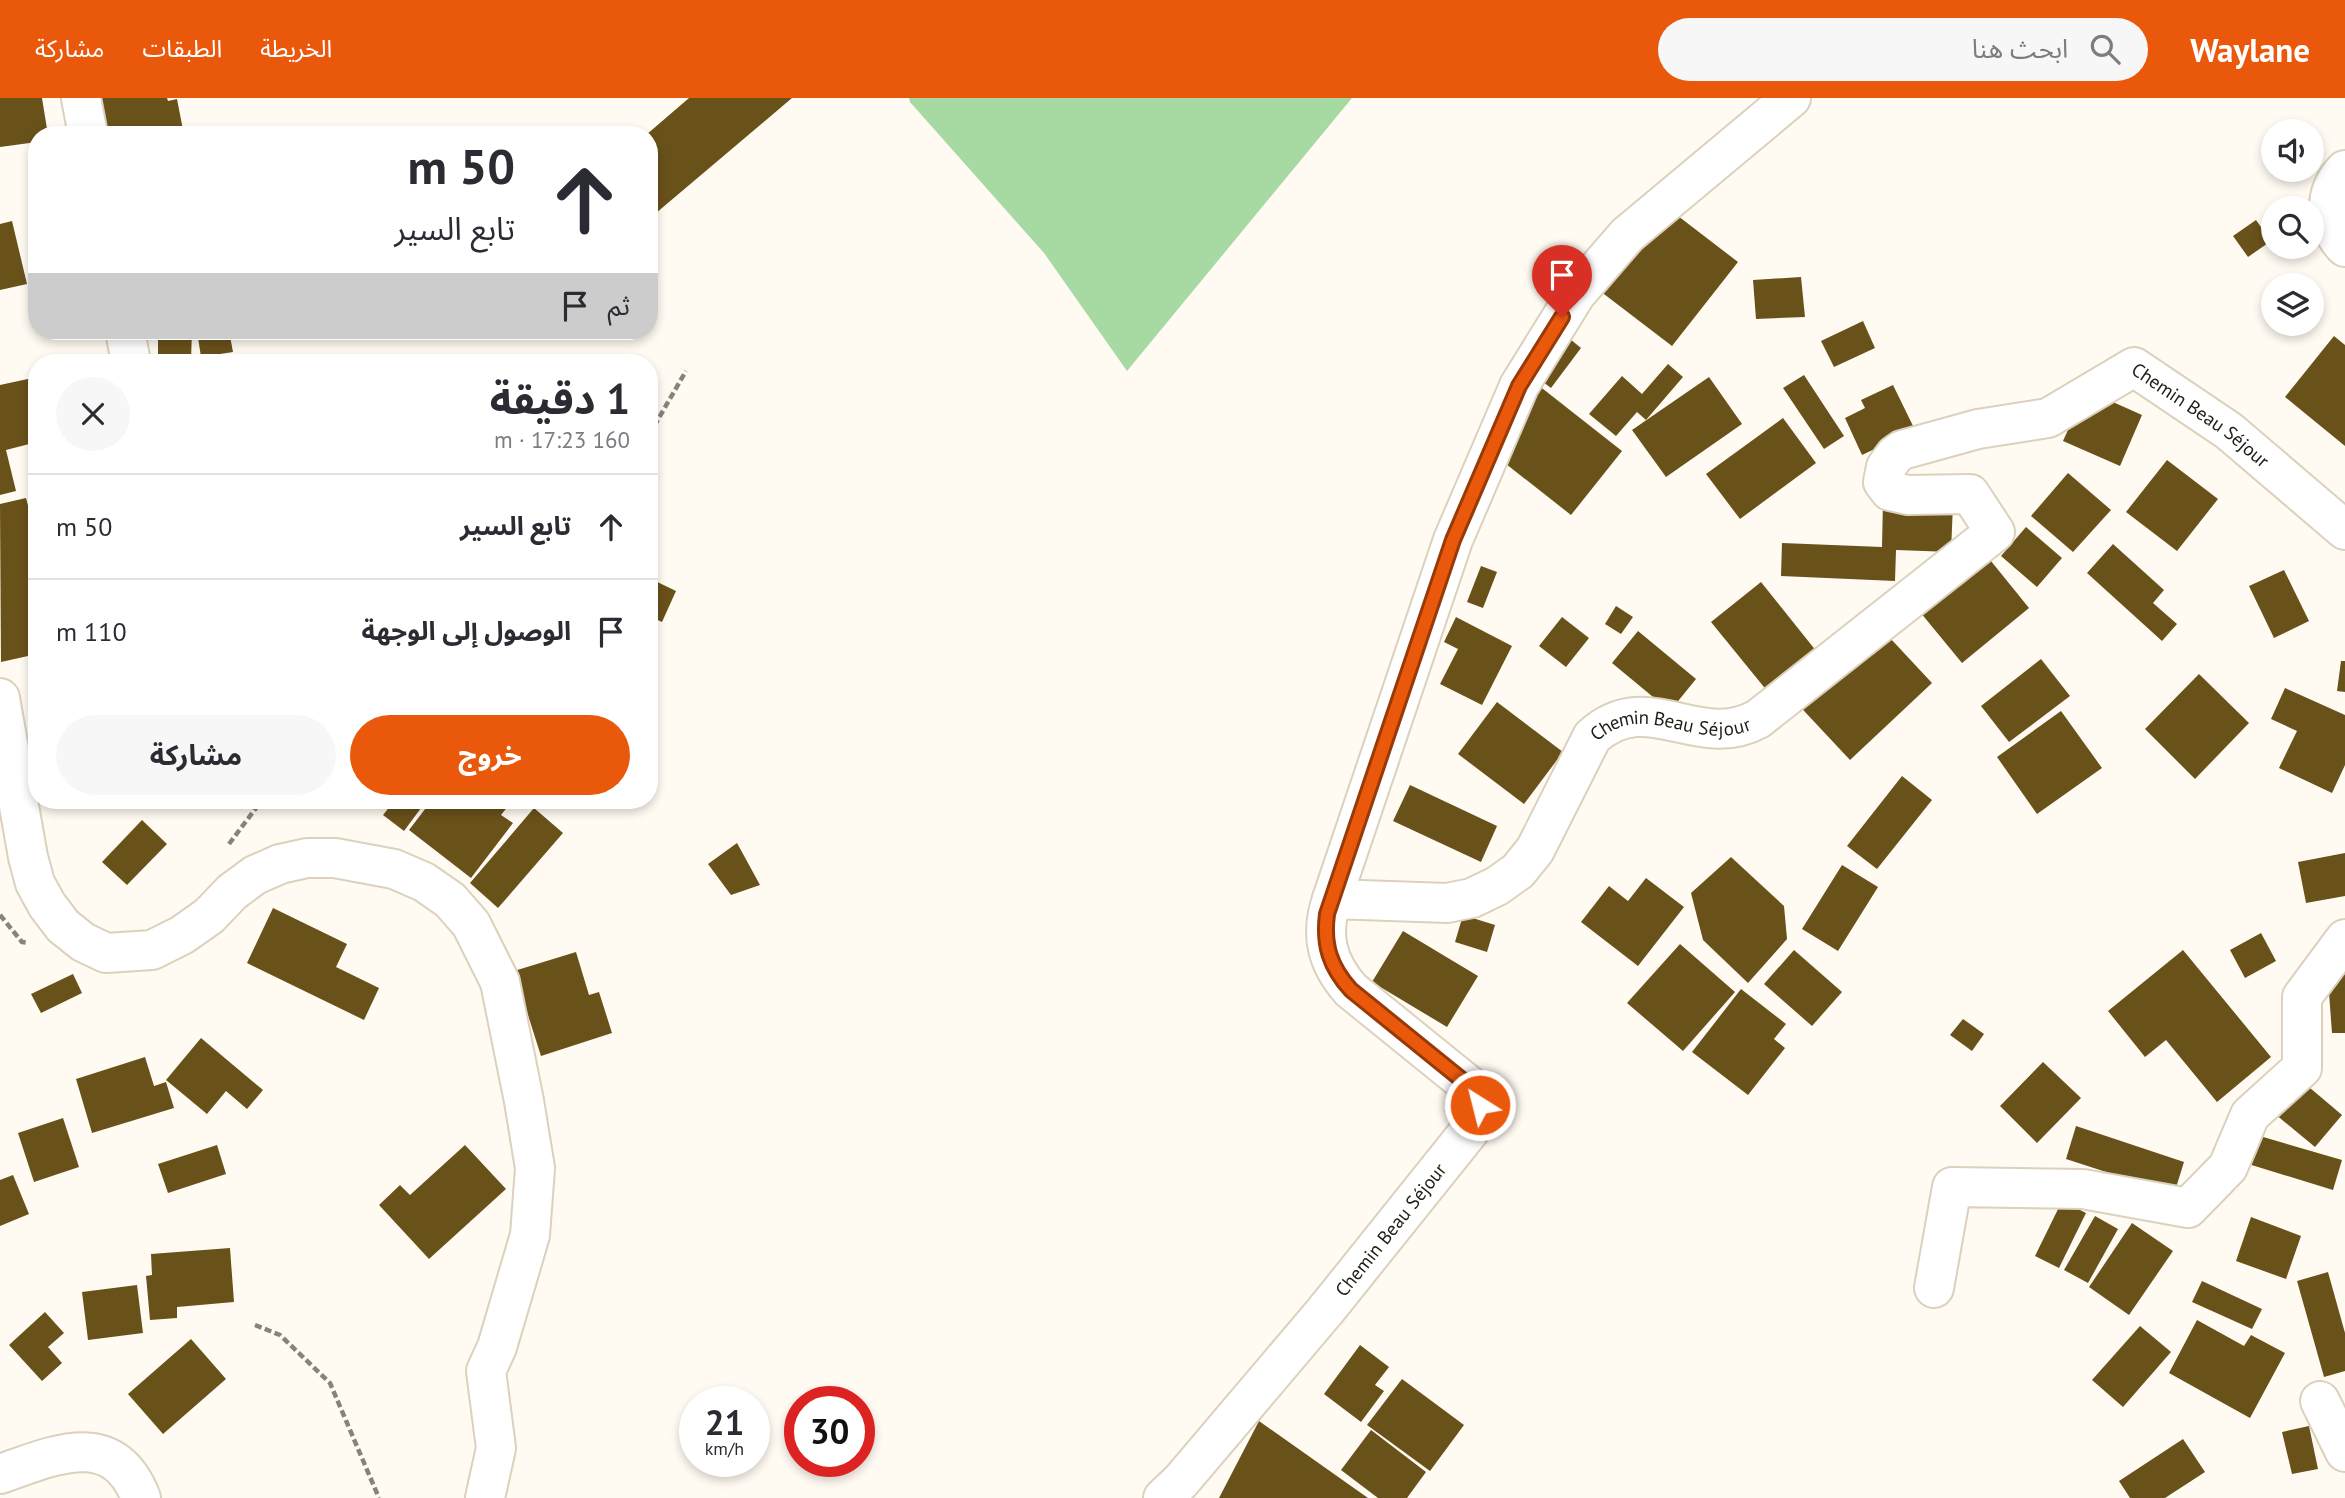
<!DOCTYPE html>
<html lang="ar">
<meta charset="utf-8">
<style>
:root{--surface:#fff;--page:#f7f7f7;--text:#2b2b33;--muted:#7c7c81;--line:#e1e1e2;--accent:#ea580c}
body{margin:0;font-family:"PT Sans","Noto Sans Arabic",sans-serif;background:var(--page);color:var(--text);direction:rtl;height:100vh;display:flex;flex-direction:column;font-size:26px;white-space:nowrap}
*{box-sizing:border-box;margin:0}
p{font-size:23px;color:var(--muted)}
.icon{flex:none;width:38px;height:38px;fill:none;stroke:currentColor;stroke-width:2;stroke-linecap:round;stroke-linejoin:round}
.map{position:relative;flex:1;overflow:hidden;direction:ltr}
.sheet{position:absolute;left:28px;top:256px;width:630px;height:455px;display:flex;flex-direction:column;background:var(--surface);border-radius:28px;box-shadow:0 4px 10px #0003;direction:rtl}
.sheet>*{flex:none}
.guide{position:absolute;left:28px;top:28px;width:630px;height:214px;border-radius:28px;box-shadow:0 4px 10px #0003;direction:rtl;background:#fff;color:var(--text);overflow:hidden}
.fabs{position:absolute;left:2261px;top:21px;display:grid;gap:14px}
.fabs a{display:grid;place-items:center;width:63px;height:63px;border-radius:50%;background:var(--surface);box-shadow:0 4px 10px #0003;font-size:35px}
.speed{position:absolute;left:679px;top:1288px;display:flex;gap:14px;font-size:35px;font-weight:700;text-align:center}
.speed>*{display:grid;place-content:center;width:91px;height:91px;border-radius:50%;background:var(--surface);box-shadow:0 4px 10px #0003;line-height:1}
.speed small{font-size:18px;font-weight:400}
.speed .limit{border:10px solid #d22;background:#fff;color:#111}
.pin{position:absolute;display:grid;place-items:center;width:60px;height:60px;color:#fff;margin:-72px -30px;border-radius:50% 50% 50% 0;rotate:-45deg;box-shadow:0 0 7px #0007}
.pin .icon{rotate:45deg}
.me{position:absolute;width:77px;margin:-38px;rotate:324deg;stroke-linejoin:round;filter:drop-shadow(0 0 5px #0008)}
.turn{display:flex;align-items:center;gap:24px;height:147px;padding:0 28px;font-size:32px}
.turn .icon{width:91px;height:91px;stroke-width:2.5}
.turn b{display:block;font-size:49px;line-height:60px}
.then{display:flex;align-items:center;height:66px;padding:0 28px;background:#0003;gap:14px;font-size:26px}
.round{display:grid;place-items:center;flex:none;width:74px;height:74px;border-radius:37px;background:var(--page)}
.overview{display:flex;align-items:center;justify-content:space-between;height:119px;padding:0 28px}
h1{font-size:42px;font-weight:700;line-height:52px}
.action{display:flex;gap:14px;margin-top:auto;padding:14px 28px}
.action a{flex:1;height:80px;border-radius:42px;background:var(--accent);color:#fff;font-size:28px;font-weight:700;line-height:80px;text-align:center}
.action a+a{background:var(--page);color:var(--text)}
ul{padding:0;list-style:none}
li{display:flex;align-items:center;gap:21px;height:105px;padding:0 28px;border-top:2px solid var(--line)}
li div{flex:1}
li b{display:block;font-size:26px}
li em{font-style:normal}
header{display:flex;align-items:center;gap:42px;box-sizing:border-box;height:98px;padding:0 35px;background:var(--accent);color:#fff}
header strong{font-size:33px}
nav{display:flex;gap:38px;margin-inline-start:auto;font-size:24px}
.search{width:490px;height:63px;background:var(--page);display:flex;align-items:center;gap:18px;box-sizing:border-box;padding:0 24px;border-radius:38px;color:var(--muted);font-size:26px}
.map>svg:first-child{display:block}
</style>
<header>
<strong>Waylane</strong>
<div class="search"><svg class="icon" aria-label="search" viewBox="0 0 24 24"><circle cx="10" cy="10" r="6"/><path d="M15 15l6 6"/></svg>ابحث هنا</div>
<nav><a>الخريطة</a><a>الطبقات</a><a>مشاركة</a></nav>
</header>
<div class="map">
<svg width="2345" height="1400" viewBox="0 0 2345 1400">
<rect width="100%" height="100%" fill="#fffbf2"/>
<polygon fill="#a7d9a2" points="909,0 1352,0 1127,273 1044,155 910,4"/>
<g fill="#69511a">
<polygon points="0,0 42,0 48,37 37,37 37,44 0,49"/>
<polygon points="91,0 167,0 168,3 177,1 184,37 98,37"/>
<polygon points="689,0 792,0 649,121 649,37 646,37"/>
<polygon points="2279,72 2303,72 2285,82"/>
<polygon points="1665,108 1738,164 1672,248 1600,193"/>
<polygon points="2256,122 2271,143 2248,159 2233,138"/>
<polygon points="12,123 27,186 0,192 0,126"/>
<polygon points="1801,179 1805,219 1756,221 1753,182"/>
<polygon points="1863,223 1875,250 1834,269 1821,243"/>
<polygon points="158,233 192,234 191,261 158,259"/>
<polygon points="197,233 229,233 233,254 201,259"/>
<polygon points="2334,238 2345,247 2345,348 2285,299"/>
<polygon points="1570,241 1581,250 1551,290 1539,281"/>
<polygon points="1668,266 1683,279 1646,322 1637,314 1616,338 1589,316 1622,278 1642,296"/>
<polygon points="1804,277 1844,338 1824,351 1783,290"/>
<polygon points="37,279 37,344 6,352 16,393 0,397 0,287"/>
<polygon points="1709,279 1742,326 1666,379 1632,332"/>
<polygon points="1538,287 1622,353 1571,417 1487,351"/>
<polygon points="1893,287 1915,332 1862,357 1845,320 1865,310 1861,302"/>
<polygon points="2086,292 2142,317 2120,368 2063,343"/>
<polygon points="1783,320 1816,365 1740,421 1706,376"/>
<polygon points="2167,362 2218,401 2177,453 2126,414"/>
<polygon points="2068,375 2111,412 2073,454 2031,418"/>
<polygon points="26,400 37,442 37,556 1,564 0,406"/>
<polygon points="1883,403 1953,406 1951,454 1896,452 1895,483 1781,478 1782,445 1882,449"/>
<polygon points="2026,429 2062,460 2037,489 2001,458"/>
<polygon points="2113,446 2164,492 2153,505 2177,526 2162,543 2087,475"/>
<polygon points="1978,447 2029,510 1962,565 1911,503"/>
<polygon points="1481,468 1497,474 1483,510 1467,504"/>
<polygon points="2284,472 2309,523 2274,540 2249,488"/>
<polygon points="649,480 676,493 662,524 649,518"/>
<polygon points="1761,484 1817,554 1768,594 1711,524"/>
<polygon points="1616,508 1633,519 1621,536 1605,526"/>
<polygon points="1456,519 1512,548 1482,607 1440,586 1458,551 1444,544"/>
<polygon points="1562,519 1589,540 1566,569 1539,548"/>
<polygon points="1638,533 1696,581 1670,613 1612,565"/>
<polygon points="1857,538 1874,556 1890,540 1932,585 1850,662 1791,599"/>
<polygon points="2041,561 2070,598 2009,644 1981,608"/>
<polygon points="2341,563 2345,563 2345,594 2337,593"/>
<polygon points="2199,576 2249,625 2195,681 2145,631"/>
<polygon points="2285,590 2345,617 2345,667 2332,695 2279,670 2297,633 2271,621"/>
<polygon points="1497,604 1563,654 1524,706 1458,656"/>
<polygon points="2061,613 2102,670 2037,716 1997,659"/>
<polygon points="1902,678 1932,702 1877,771 1847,748"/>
<polygon points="1410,687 1497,728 1481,764 1393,723"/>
<polygon points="395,702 427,702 404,733 383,717"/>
<polygon points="432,702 513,702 501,717 513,725 471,780 409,732"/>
<polygon points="534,710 563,735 498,810 470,785"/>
<polygon points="142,722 167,746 127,787 102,764"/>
<polygon points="737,745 760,787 731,797 708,766"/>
<polygon points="2345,755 2345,798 2306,805 2298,764"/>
<polygon points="1731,759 1784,808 1787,841 1748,885 1703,842 1691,795"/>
<polygon points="1842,767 1878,789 1838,853 1802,831"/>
<polygon points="1646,780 1684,809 1638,868 1581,824 1609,788 1628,803"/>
<polygon points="273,810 347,846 336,869 379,890 364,922 247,865"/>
<polygon points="1463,817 1495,827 1487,854 1455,844"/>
<polygon points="1403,833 1478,878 1447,929 1372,884"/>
<polygon points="2261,835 2276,863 2245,880 2230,852"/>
<polygon points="1680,846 1735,894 1683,953 1627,905"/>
<polygon points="1794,852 1842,894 1812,928 1764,886"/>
<polygon points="2183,852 2271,959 2217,1004 2166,942 2145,959 2108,913"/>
<polygon points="576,854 589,897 599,894 612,935 541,958 514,873"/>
<polygon points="2345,867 2345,935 2332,935 2327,868"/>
<polygon points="73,876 82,895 41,915 31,896"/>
<polygon points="1741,891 1786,926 1774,941 1785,950 1748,997 1692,954"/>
<polygon points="1963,921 1984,936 1972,953 1950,937"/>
<polygon points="201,940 263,992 247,1011 226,993 207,1016 166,982"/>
<polygon points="145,959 154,988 166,984 174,1010 92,1035 76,981"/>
<polygon points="2043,964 2081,1000 2037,1045 2000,1008"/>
<polygon points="2303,984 2342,1017 2315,1049 2275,1016"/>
<polygon points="63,1020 79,1069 34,1084 18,1035"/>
<polygon points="2076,1028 2184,1064 2174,1096 2066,1061"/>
<polygon points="2253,1036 2342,1062 2333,1092 2245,1065"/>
<polygon points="217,1047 226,1076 168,1095 158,1066"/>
<polygon points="465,1047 506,1091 429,1161 379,1107 400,1087 410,1097"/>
<polygon points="13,1077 29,1116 0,1128 0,1082"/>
<polygon points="2062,1103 2086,1115 2059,1170 2035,1158"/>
<polygon points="2095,1118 2118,1131 2088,1185 2064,1172"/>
<polygon points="2251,1119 2301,1138 2286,1181 2236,1163"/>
<polygon points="2132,1125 2173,1153 2129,1217 2089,1189"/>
<polygon points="230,1150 234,1204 177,1209 177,1220 150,1222 146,1178 152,1177 151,1156"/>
<polygon points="2328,1174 2345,1235 2345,1273 2324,1279 2297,1183"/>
<polygon points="2202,1183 2262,1211 2252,1231 2192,1204"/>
<polygon points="137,1187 143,1235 88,1242 82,1194"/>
<polygon points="45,1214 64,1235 48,1249 62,1265 42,1283 9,1247"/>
<polygon points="2197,1222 2244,1248 2251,1237 2285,1255 2250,1320 2169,1275"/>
<polygon points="2140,1228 2171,1254 2123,1309 2092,1282"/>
<polygon points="191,1241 226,1281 163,1336 128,1296"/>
<polygon points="1360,1247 1389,1269 1375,1287 1384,1293 1361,1324 1324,1296"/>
<polygon points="1402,1281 1464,1327 1430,1373 1367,1327"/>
<polygon points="1259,1323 1368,1400 1219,1400"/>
<polygon points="2309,1328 2318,1371 2292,1376 2282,1334"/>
<polygon points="1371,1332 1426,1374 1407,1400 1378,1400 1341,1372"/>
<polygon points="2183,1341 2205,1374 2165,1400 2130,1400 2119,1383"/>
</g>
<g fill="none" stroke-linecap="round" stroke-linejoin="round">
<defs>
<g id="minor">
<polyline points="81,0 88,37"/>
<path d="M2345,72C2323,95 2324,127 2345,149"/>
<polyline points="125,233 131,264"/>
<polyline points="0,600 28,759 35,785 47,807 63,828 83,844 106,855 152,852 182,837 209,818 232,794 255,777 280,766 307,760 335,760 394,771 424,784 450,802 471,826 500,884 524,1003 535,1070 530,1137 497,1249 486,1273 496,1350 485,1400"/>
<polyline points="1332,801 1453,442 1519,288 1576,196 1627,137 1791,0"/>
<polyline points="1934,1190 1952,1089 2083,1091 2188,1110 2228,1069 2250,1017 2302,970 2302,899 2345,841"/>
<polyline points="2320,1303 2345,1354"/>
<path d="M0,1376C53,1358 113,1328 141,1400"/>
<path id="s1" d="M1163,1400L1181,1383L1326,1212L1479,1021V1001L1472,990L1351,892C1326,864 1320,836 1332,801L1447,805L1472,800L1497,788L1518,773L1535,752L1592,639C1647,588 1698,654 1758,621L1995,434L1970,396L1908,397L1890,393L1883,384L1886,369L1895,357L1902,352L1978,331L2048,320L2134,269L2229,333L2345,432"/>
</g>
</defs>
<use href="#minor" stroke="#dbd1bc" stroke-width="42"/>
<g stroke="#87837b" stroke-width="4.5" stroke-dasharray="7 3.5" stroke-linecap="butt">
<polyline points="649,337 686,273"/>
<polyline points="229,746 262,702"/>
<polyline points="0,817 22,844 29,845"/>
<polyline points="255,1227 280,1237 330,1285 379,1400"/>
</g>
<use href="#minor" stroke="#fff" stroke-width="38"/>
</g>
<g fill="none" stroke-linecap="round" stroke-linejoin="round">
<defs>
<path id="route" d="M1480,1007L1472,990L1351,892C1330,869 1323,847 1327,816L1453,442L1519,288L1562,219"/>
</defs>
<use href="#route" stroke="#983908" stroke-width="18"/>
<use href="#route" stroke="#ea580c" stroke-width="12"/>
</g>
<g text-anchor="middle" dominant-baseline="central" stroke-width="7" stroke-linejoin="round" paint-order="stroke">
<g font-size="19" fill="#211d15" stroke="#fffbf2">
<text stroke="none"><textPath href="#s1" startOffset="2112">Chemin Beau Séjour</textPath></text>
<text stroke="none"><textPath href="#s1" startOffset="1211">Chemin Beau Séjour</textPath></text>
<text stroke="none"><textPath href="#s1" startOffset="352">Chemin Beau Séjour</textPath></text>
</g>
</g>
</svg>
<div class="fabs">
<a><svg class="icon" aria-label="sound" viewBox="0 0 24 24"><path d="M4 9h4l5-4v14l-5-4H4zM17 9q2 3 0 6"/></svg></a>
<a><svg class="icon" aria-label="search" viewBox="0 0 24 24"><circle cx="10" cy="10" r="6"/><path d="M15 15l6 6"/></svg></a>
<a><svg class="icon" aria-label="layers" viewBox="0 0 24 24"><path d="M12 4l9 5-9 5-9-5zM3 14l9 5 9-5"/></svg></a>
</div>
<div class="speed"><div>21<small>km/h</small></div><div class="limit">30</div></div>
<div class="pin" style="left:1562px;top:219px;background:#d93025"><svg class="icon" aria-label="arrive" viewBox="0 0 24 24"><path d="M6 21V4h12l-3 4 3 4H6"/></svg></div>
<svg class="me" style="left:1480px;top:1007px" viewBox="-20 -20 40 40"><circle r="17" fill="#ea580c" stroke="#fff" stroke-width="3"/><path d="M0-11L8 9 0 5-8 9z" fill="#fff"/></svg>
<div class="guide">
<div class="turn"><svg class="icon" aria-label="ahead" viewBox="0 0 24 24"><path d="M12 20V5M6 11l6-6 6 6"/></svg><div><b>50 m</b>تابع السير</div></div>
<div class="then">ثم<svg class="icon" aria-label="arrive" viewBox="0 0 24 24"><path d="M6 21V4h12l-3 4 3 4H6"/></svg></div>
</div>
<section class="sheet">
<div class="overview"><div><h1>1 دقيقة</h1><p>160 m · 17:23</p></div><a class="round"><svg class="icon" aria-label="close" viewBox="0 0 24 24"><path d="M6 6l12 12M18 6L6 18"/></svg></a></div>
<ul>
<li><svg class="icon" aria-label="ahead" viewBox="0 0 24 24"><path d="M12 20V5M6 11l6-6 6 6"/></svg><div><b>تابع السير</b></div><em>50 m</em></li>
<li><svg class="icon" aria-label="arrive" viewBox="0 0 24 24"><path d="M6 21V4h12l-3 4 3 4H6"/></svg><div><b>الوصول إلى الوجهة</b></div><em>110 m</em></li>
</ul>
<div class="action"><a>خروج</a><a>مشاركة</a></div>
</section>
</div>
